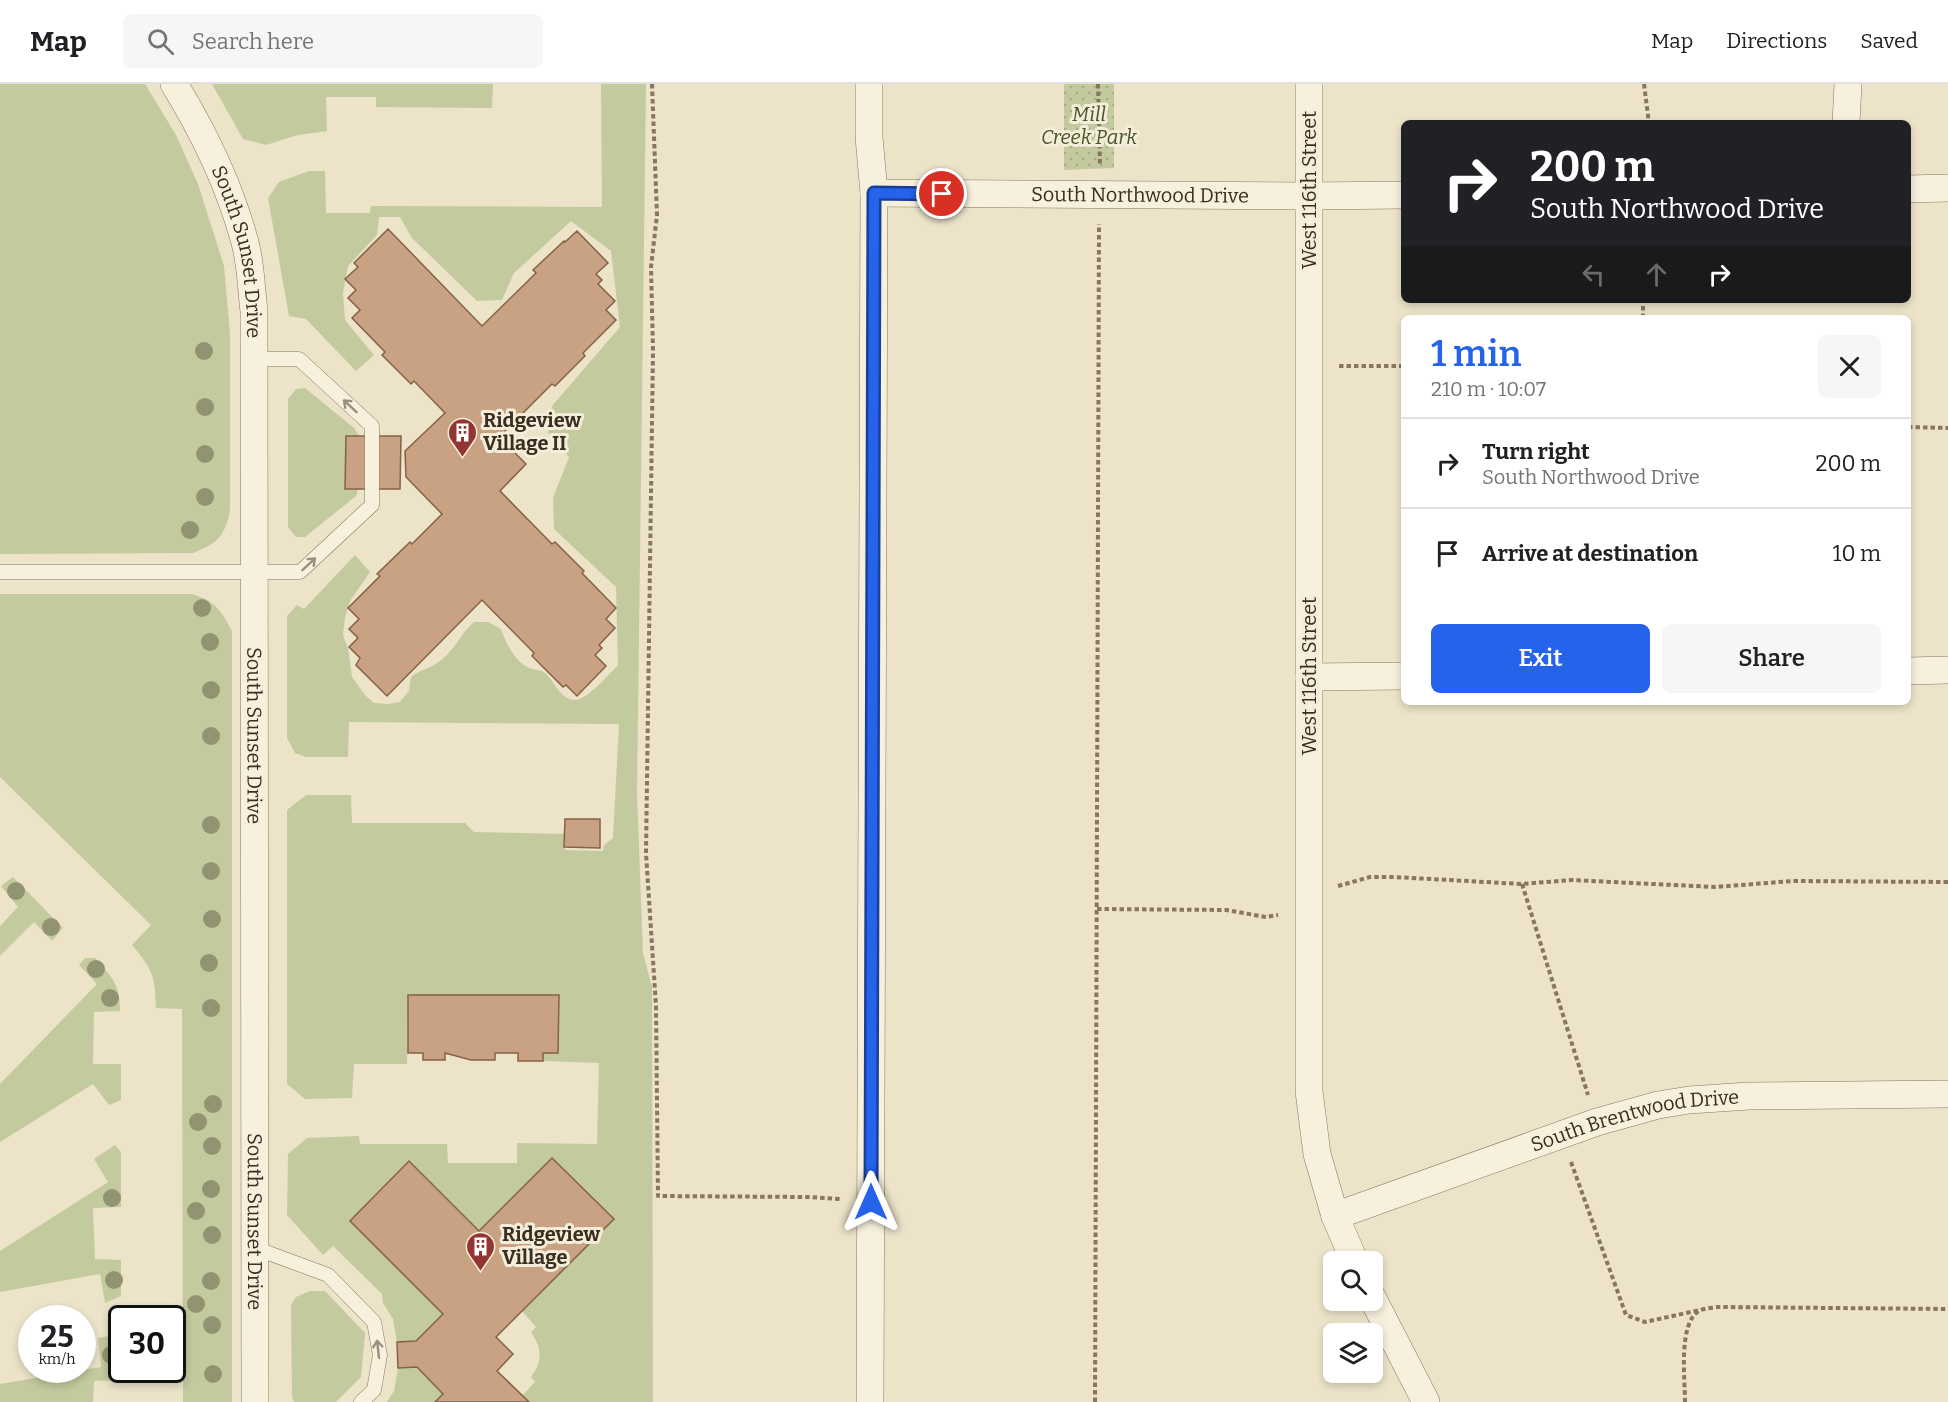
<!DOCTYPE html>
<meta charset="utf-8">
<style>
:root{--surface:#fff;--page:#f6f6f6;--text:#202124;--muted:#757577;--line:#e0e0e0;--accent:#2563eb}
body{margin:0;font-family:Bitter,serif;background:var(--page);color:var(--text);height:100vh;display:flex;flex-direction:column;font-size:22px;white-space:nowrap}
*{box-sizing:border-box;margin:0}
p{font-size:20px;color:var(--muted)}
.icon{flex:none;width:33px;height:33px;fill:none;stroke:currentColor;stroke-width:2;stroke-linecap:round;stroke-linejoin:round}
.map{position:relative;flex:1;overflow:hidden}
.sheet{position:absolute;left:1401px;top:231px;width:510px;height:390px;display:flex;flex-direction:column;background:var(--surface);border-radius:9px;box-shadow:0 3px 9px #0003}
.sheet>*{flex:none}
.hud{position:absolute;left:1401px;top:36px;width:510px;height:183px;border-radius:9px;box-shadow:0 3px 9px #0003;background:#202124;color:#fff;overflow:hidden}
.controls{position:absolute;left:1323px;top:1167px;display:grid;gap:12px}
.controls a{display:grid;place-items:center;width:60px;height:60px;border-radius:9px;background:var(--surface);box-shadow:0 3px 9px #0003;font-size:30px}
.speed{position:absolute;left:18px;top:1221px;display:flex;gap:12px;font-size:30px;font-weight:700;text-align:center}
.speed>*{display:grid;place-content:center;width:78px;height:78px;border-radius:50%;background:var(--surface);box-shadow:0 3px 9px #0003;line-height:1}
.speed small{font-size:15px;font-weight:400}
.speed .limit{border:3px solid #111;border-radius:9px;background:#fff;color:#111}
.pin{position:absolute;display:grid;place-items:center;width:51px;height:51px;color:#fff;margin:-26px;border:3px solid #fff;border-radius:50%;box-shadow:0 2px 6px #0007}
.me{position:absolute;width:66px;margin:-33px;rotate:0deg;stroke-linejoin:round;filter:drop-shadow(0 0 4px #0008)}
.turn{display:flex;align-items:center;gap:21px;height:126px;padding:0 30px;font-size:27px}
.turn .icon{width:78px;height:78px;stroke-width:2.5}
.turn b{display:block;font-size:42px;line-height:51px}
.lanes{display:flex;align-items:center;height:57px;padding:0 30px;background:#0003;justify-content:center;gap:30px;direction:ltr}
.lanes .off{opacity:.35}
.round{display:grid;place-items:center;flex:none;width:63px;height:63px;border-radius:9px;background:var(--page)}
.headline{display:flex;align-items:center;justify-content:space-between;height:102px;padding:0 30px}
h1{font-size:36px;font-weight:600;line-height:45px;color:var(--accent)}
.cta{display:flex;gap:12px;margin-top:auto;padding:12px 30px}
.cta a{flex:1;height:69px;border-radius:9px;background:var(--accent);color:#fff;font-size:24px;font-weight:600;line-height:69px;text-align:center}
.cta a+a{background:var(--page);color:var(--text)}
ul{padding:0;list-style:none}
li{display:flex;align-items:center;gap:18px;height:90px;padding:0 30px;border-top:2px solid var(--line)}
li div{flex:1}
li b{display:block;font-size:22px}
li em{font-style:normal}
header{display:flex;align-items:center;gap:36px;box-sizing:border-box;height:84px;padding:0 30px;background:var(--surface);border-bottom:2px solid var(--line)}
header strong{font-size:28px}
nav{display:flex;gap:33px;margin-inline-start:auto;font-size:21px}
.search{width:420px;height:54px;background:var(--page);display:flex;align-items:center;gap:15px;box-sizing:border-box;padding:0 21px;border-radius:9px;color:var(--muted);font-size:22px}
.map>svg:first-child{display:block}
</style>
<header>
<strong>Map</strong>
<div class="search"><svg class="icon" aria-label="search" viewBox="0 0 24 24"><circle cx="10" cy="10" r="6"/><path d="M15 15l6 6"/></svg>Search here</div>
<nav><a>Map</a><a>Directions</a><a>Saved</a></nav>
</header>
<div class="map">
<svg width="1948" height="1318" viewBox="0 0 1948 1318">
<defs>
<pattern id="park-dots" width="8" height="8" patternUnits="userSpaceOnUse" patternTransform="scale(1.5)"><rect width="8" height="8" fill="#c3ca9e"/><path d="M2 2h.1M6 6h.1" fill="none" stroke="#a8ae88" stroke-width="1.8" stroke-linecap="round"/></pattern>
</defs>
<rect width="100%" height="100%" fill="#ece3c9"/>
<g fill="#c3ca9e">
<path d="M0,0H145L176,51L198,100L224,182L230,250V425C226,451 217,460 193,469L0,470Z"/>
<polygon points="212,0 493,0 492,24 376,23 376,13 326,13 327,47 298,51 266,61 243,55"/>
<path d="M601,0H646L637,709L643,869L652,903L653,1318H529L522,1312L535,1298L531,1293C543,1278 542,1264 531,1248L536,1243L522,1227L613,1135L552,1074L479,1147L410,1078L443,1230L416,1257L397,1258L393,1235L383,1219L382,1210L333,1162L323,1171L287,1131L288,1070L307,1054L359,1052L360,1060H447L448,1079H517V1059L597,1060L599,979L543,977V969H558L559,912L408,911L407,980H354L352,1014L305,1015L287,1000V726L306,711H351L352,739H465L474,748L565,750V766L603,767L604,761L613,754L619,640L349,638L348,673H306L295,669L287,654V532L297,521L304,525L355,471L370,488L350,517L345,534L343,551L348,564L352,593L365,611L374,619L388,620L400,618L409,607L411,593C420,586 431,584 440,577C454,567 461,549 474,538H488L501,545C506,559 514,576 527,583C533,586 540,585 545,589C555,598 560,615 575,616C587,616 609,590 618,581L616,503L554,445L553,414L569,373L548,348L552,322L620,243L611,167L571,137L514,189L502,216L477,217L412,154L400,133H379L377,151L348,182L343,209L345,236L374,271L356,287L306,235L289,232L268,114L279,98L309,87H325L326,129H370L371,122L602,123Z"/>
<polygon points="305,304 354,344 359,352 346,352 345,405 358,405 356,412 305,453 296,453 288,443 288,315 296,305"/>
<path d="M0,510H192C215,517 221,526 232,547V1318H183L182,925L156,924C155,892 153,886 132,861L151,841L0,693Z"/>
<polygon points="13,793 63,844 52,857 34,838 0,872 0,842 18,823 1,802"/>
<path d="M85,874H95C112,893 120,900 120,927L94,928L93,980H121V1016L109,1021L93,1000L0,1058V1000L97,900L79,881Z"/>
<polygon points="115,1061 121,1068 121,1123 93,1124 95,1175 121,1176 121,1212 105,1219 100,1190 0,1208 0,1167 108,1098 94,1075"/>
<polygon points="310,1207 325,1207 365,1249 361,1293 336,1318 294,1318 292,1313 291,1221 296,1213"/>
<polygon points="114,1251 121,1257 122,1296 94,1297 93,1318 0,1318 0,1300 101,1283 98,1254"/>
<polygon points="417,1283 443,1310 435,1318 387,1318 394,1307 398,1284"/>
</g>
<polygon fill="url(#park-dots)" points="1064,0 1114,0 1114,84 1064,86"/>
<g fill="#c8a282" stroke="#856246" stroke-width="1.5">
<polygon points="388,145 482,242 536,189 533,186 564,157 565,158 577,147 608,179 596,190 602,196 598,200 615,217 606,226 616,236 583,269 585,272 555,302 552,300 499,353 526,380 500,407 552,460 555,458 584,487 582,489 616,524 606,535 615,544 599,561 602,564 595,571 606,582 577,612 566,601 563,603 532,572 534,569 482,516 387,612 356,581 360,574 349,563 358,554 349,545 359,535 348,524 380,492 377,490 410,458 412,460 442,430 406,393 405,367 445,329 414,297 411,300 382,271 385,268 352,234 360,226 348,214 356,206 345,195 358,183 354,179"/>
<polygon points="346,352 401,352 400,405 345,405"/>
<polygon points="565,735 600,735 600,764 564,763"/>
<polygon points="408,911 559,911 558,969 543,969 543,977 518,977 518,969 495,969 495,976 471,976 445,969 445,976 423,976 423,969 408,969"/>
<polygon points="552,1074 614,1135 496,1253 513,1270 497,1287 529,1318 435,1318 443,1310 417,1283 398,1284 397,1258 416,1257 443,1230 350,1137 409,1077 479,1147"/>
</g>
<g fill="none" stroke-linecap="round" stroke-linejoin="round">
<defs>
<g id="service">
<polyline points="0,488 300,488 372,421 372,342 299,275 254,275"/>
<polyline points="255,1164 328,1191 374,1238 380,1271 374,1306 361,1318"/>
</g>
<g id="minor">
<path id="s1" d="M174,0C203,47 229,101 244,155C251,177 251,204 254,227L255,1318"/>
<polyline points="869,0 869,53 874,109 870,1318"/>
<polyline points="1309,0 1309,1007 1317,1070 1335,1132 1355,1178"/>
<polyline points="1846,39 1848,0"/>
<polyline points="1908,105 1948,104"/>
<path id="s2" d="M874,109L1309,112L1404,111"/>
<polyline points="1908,587 1948,586"/>
<polyline points="1309,593 1404,592"/>
<path id="s3" d="M1335,1132L1597,1038L1658,1021L1689,1016L1749,1012L1948,1010"/>
<polyline points="1372,1213 1426,1318"/>
</g>
</defs>
<use href="#service" stroke="#88765f" stroke-width="15"/>
<use href="#minor" stroke="#88765f" stroke-width="28"/>
<g stroke="#88765f" stroke-width="4" stroke-dasharray="4.5 3" stroke-linecap="butt">
<polyline points="652,0 657,131 651,183 653,266 646,769 656,922 658,1112 809,1113 840,1115"/>
<polyline points="1098,0 1100,81"/>
<polyline points="1644,0 1649,39"/>
<polyline points="1643,234 1643,216"/>
<polyline points="1339,282 1404,282"/>
<polyline points="1908,343 1948,344"/>
<polyline points="1522,800 1588,1011"/>
<polyline points="1338,802 1370,793 1394,793 1522,800 1571,796 1715,803 1793,797 1948,798"/>
<polyline points="1097,825 1226,826 1266,833 1278,831"/>
<polyline points="1571,1078 1626,1231 1645,1238 1700,1226"/>
<polyline points="1095,1318 1099,140"/>
<path d="M1685,1318C1685,1296 1678,1239 1699,1227C1704,1224 1712,1224 1718,1223L1948,1225"/>
</g>
<use href="#service" stroke="#f7f0dd" stroke-width="14"/>
<use href="#minor" stroke="#f7f0dd" stroke-width="27"/>
</g>
<g fill="#929471">
<circle cx="204" cy="267" r="9"/>
<circle cx="205" cy="323" r="9"/>
<circle cx="205" cy="370" r="9"/>
<circle cx="205" cy="413" r="9"/>
<circle cx="190" cy="446" r="9"/>
<circle cx="202" cy="524" r="9"/>
<circle cx="210" cy="558" r="9"/>
<circle cx="211" cy="606" r="9"/>
<circle cx="211" cy="652" r="9"/>
<circle cx="211" cy="741" r="9"/>
<circle cx="211" cy="787" r="9"/>
<circle cx="16" cy="807" r="9"/>
<circle cx="212" cy="835" r="9"/>
<circle cx="51" cy="843" r="9"/>
<circle cx="209" cy="879" r="9"/>
<circle cx="96" cy="885" r="9"/>
<circle cx="110" cy="914" r="9"/>
<circle cx="211" cy="924" r="9"/>
<circle cx="213" cy="1020" r="9"/>
<circle cx="198" cy="1038" r="9"/>
<circle cx="212" cy="1062" r="9"/>
<circle cx="211" cy="1105" r="9"/>
<circle cx="112" cy="1114" r="9"/>
<circle cx="196" cy="1127" r="9"/>
<circle cx="212" cy="1151" r="9"/>
<circle cx="114" cy="1196" r="9"/>
<circle cx="211" cy="1197" r="9"/>
<circle cx="196" cy="1220" r="9"/>
<circle cx="212" cy="1241" r="9"/>
<circle cx="111" cy="1271" r="9"/>
<circle cx="213" cy="1290" r="9"/>
</g>
<defs><path id="oneway-shaft" d="M-6 0H5M1.5-3L5.5 0L1.5 3" fill="none" stroke-width="1.6" stroke-linecap="round" stroke-linejoin="round" transform="scale(1.5)"/></defs>
<g stroke="#988f7f">
<use href="#oneway-shaft" transform="translate(350 322) rotate(-137)"/>
<use href="#oneway-shaft" transform="translate(309 480) rotate(-43)"/>
<use href="#oneway-shaft" transform="translate(378 1265) rotate(-96)"/>
</g>
<g fill="none" stroke-linecap="round" stroke-linejoin="round">
<defs>
<polyline id="route" points="871,1118 874,109 942,110"/>
</defs>
<use href="#route" stroke="#184099" stroke-width="15"/>
<use href="#route" stroke="#2563eb" stroke-width="10"/>
</g>
<defs>
<symbol id="building-pin" viewBox="-11 -11 22 30"><path d="M0 17L-7.5 6A9.5 9.5 0 1 1 7.5 6Z" fill="#933633" stroke="#f4edd9"/><path d="M-4-6H4V6H1V3H-1V6H-4ZM-2.5-4.3h1.7v1.8h-1.7ZM.8-4.3h1.7v1.8H.8ZM-2.5-1h1.7V.8h-1.7ZM.8-1h1.7V.8H.8Z" fill="#fff"/></symbol>
</defs>
<g fill-rule="evenodd">
<use href="#building-pin" x="446" y="332" width="33" height="45"/>
<use href="#building-pin" x="464" y="1146" width="33" height="45"/>
</g>
<g text-anchor="middle" dominant-baseline="central" stroke-width="6" stroke-linejoin="round" paint-order="stroke">
<g font-size="20" font-style="italic" fill="#485429" stroke="#f4edd9">
<text x="1089" y="30">Mill<tspan x="1089" dy="23">Creek Park</tspan></text>
</g>
<g font-size="20" fill="#392e21" stroke="#f4edd9">
<text transform="translate(1309 106) rotate(-90)">West 116th Street</text>
<text stroke="none"><textPath href="#s2" startOffset="266">South Northwood Drive</textPath></text>
<text stroke="none"><textPath href="#s1" startOffset="182">South Sunset Drive</textPath></text>
<text transform="translate(1309 592) rotate(-90)">West 116th Street</text>
<text stroke="none"><textPath href="#s1" startOffset="668">South Sunset Drive</textPath></text>
<text stroke="none"><textPath href="#s3" startOffset="316">South Brentwood Drive</textPath></text>
<text stroke="none"><textPath href="#s1" startOffset="1154">South Sunset Drive</textPath></text>
</g>
<g font-size="20" font-weight="bold" fill="#392e21" stroke="#f4edd9" text-anchor="start">
<text x="483" y="336">Ridgeview<tspan x="483" dy="23">Village II</tspan></text>
<text x="502" y="1150">Ridgeview<tspan x="502" dy="23">Village</tspan></text>
</g>
</g>
</svg>
<div class="controls">
<a><svg class="icon" aria-label="search" viewBox="0 0 24 24"><circle cx="10" cy="10" r="6"/><path d="M15 15l6 6"/></svg></a>
<a><svg class="icon" aria-label="layers" viewBox="0 0 24 24"><path d="M12 4l9 5-9 5-9-5zM3 14l9 5 9-5"/></svg></a>
</div>
<div class="speed"><div>25<small>km/h</small></div><div class="limit">30</div></div>
<div class="pin" style="left:942px;top:110px;background:#d93025"><svg class="icon" aria-label="arrive" viewBox="0 0 24 24"><path d="M6 21V4h12l-3 4 3 4H6"/></svg></div>
<svg class="me" style="left:871px;top:1118px" viewBox="-20 -20 40 40"><path d="M0-17L14 15 0 8-14 15z" fill="#2563eb" stroke="#fff" stroke-width="4"/></svg>
<div class="hud">
<div class="turn"><svg class="icon" aria-label="right" viewBox="0 0 24 24"><path d="M7 20v-9h11M14 6l5 5-5 5"/></svg><div><b>200 m</b>South Northwood Drive</div></div>
<div class="lanes"><svg class="icon off" aria-label="left" viewBox="0 0 24 24"><path d="M17 20v-9H6M10 6l-5 5 5 5"/></svg><svg class="icon off" aria-label="ahead" viewBox="0 0 24 24"><path d="M12 20V5M6 11l6-6 6 6"/></svg><svg class="icon" aria-label="right" viewBox="0 0 24 24"><path d="M7 20v-9h11M14 6l5 5-5 5"/></svg></div>
</div>
<section class="sheet">
<div class="headline"><div><h1>1 min</h1><p>210 m · 10:07</p></div><a class="round"><svg class="icon" aria-label="close" viewBox="0 0 24 24"><path d="M6 6l12 12M18 6L6 18"/></svg></a></div>
<ul>
<li><svg class="icon" aria-label="right" viewBox="0 0 24 24"><path d="M7 20v-9h11M14 6l5 5-5 5"/></svg><div><b>Turn right</b><p>South Northwood Drive</p></div><em>200 m</em></li>
<li><svg class="icon" aria-label="arrive" viewBox="0 0 24 24"><path d="M6 21V4h12l-3 4 3 4H6"/></svg><div><b>Arrive at destination</b></div><em>10 m</em></li>
</ul>
<div class="cta"><a>Exit</a><a>Share</a></div>
</section>
</div>
